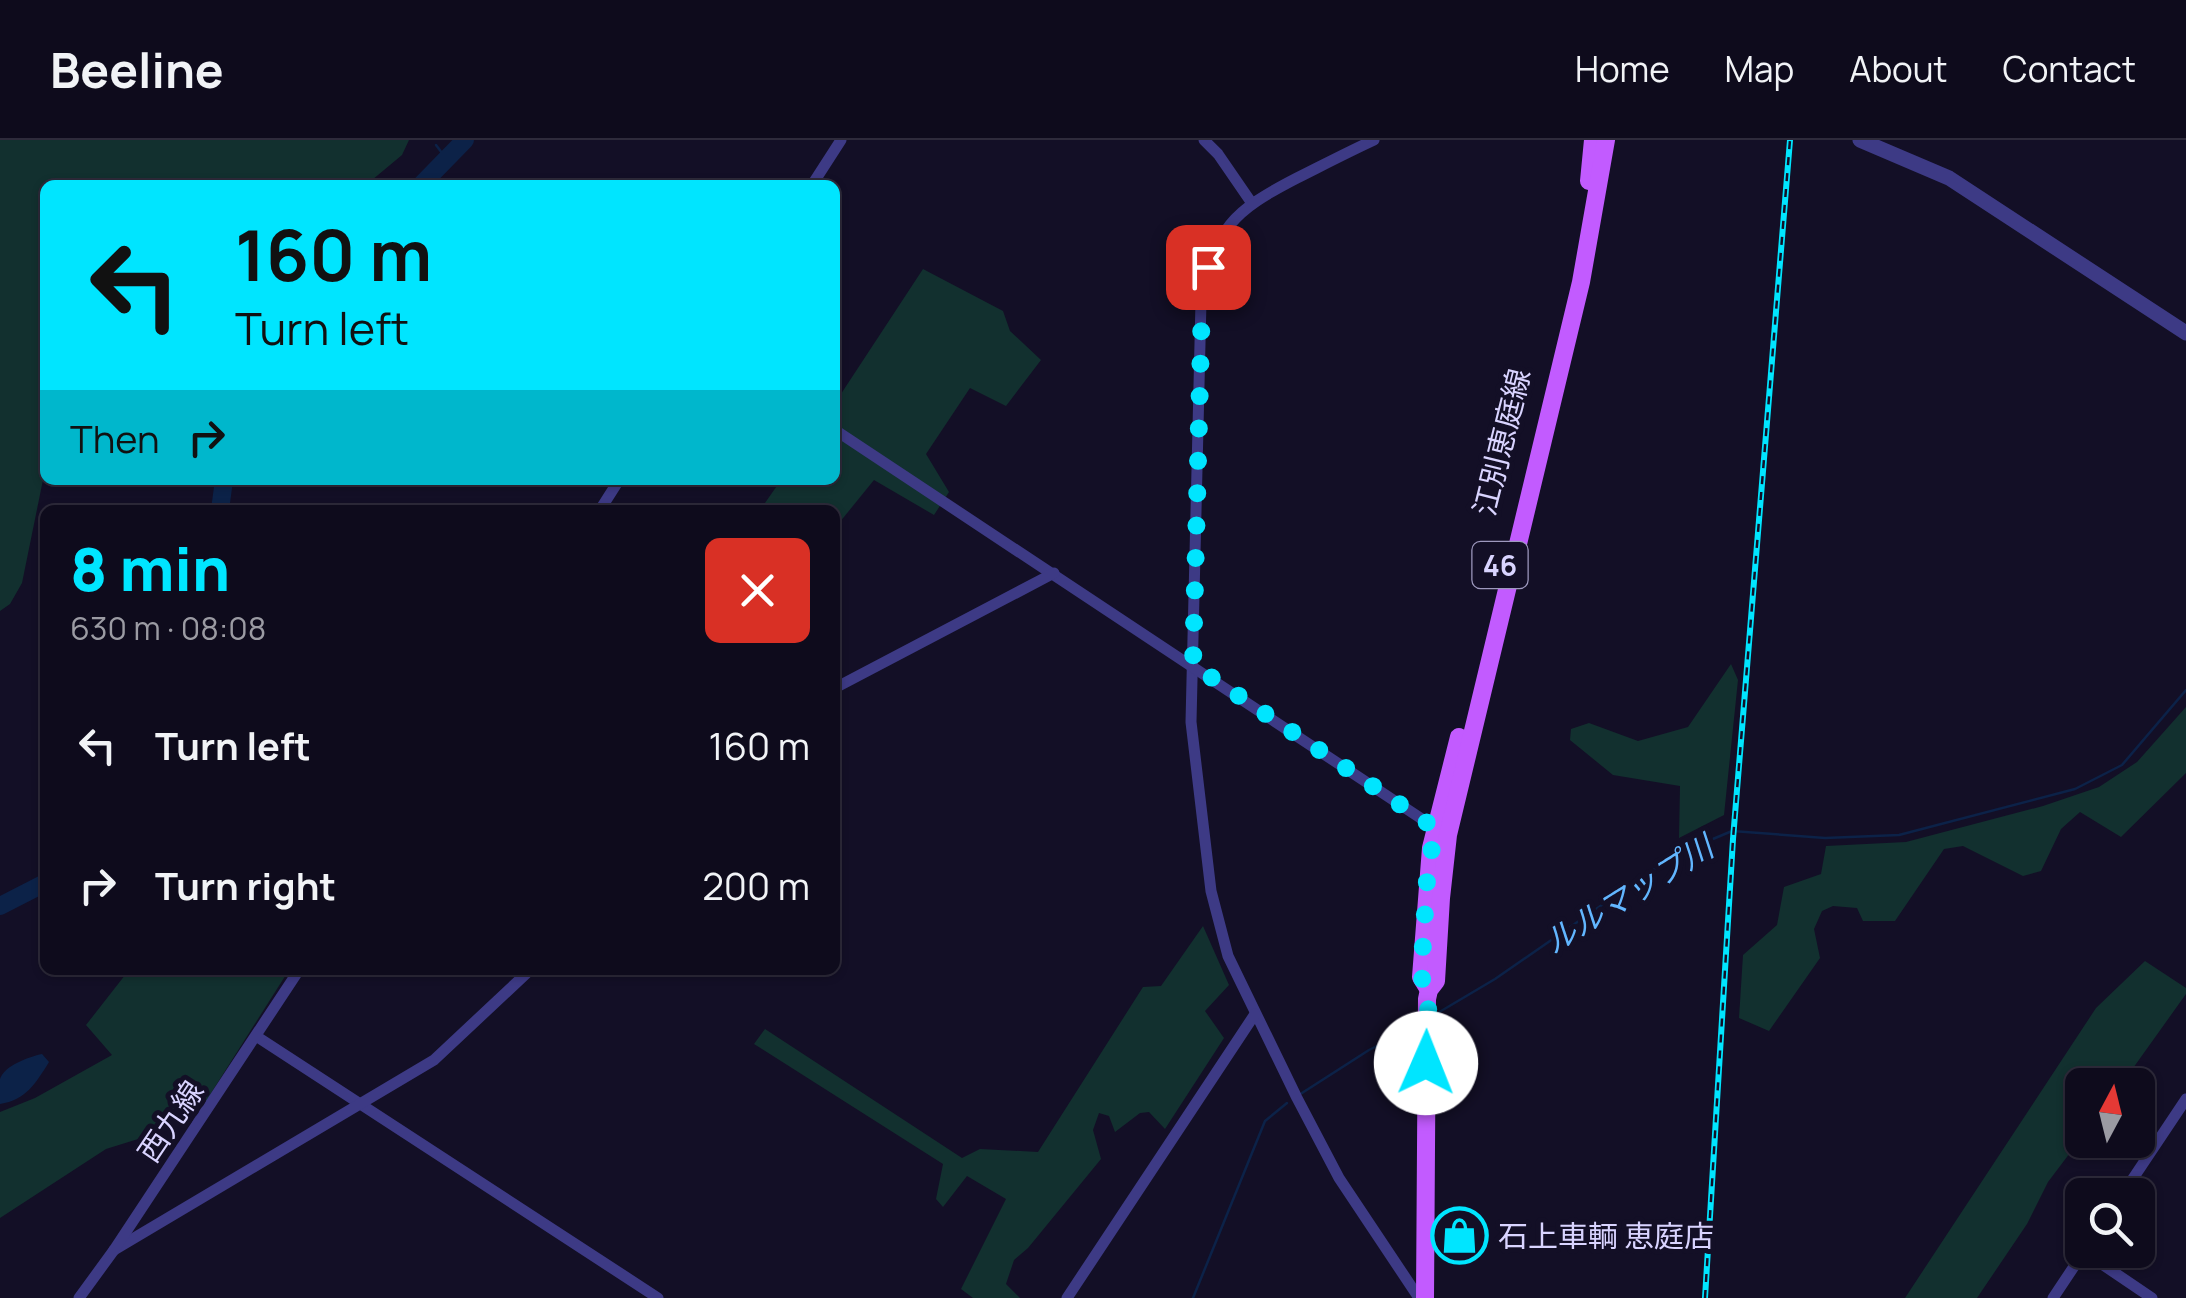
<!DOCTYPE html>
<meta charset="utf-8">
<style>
:root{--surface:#0e0b1c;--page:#1c1929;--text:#f1f3f6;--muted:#9b9ba3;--line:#2e2b3b;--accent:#00e5ff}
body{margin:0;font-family:Manrope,"Noto Sans JP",sans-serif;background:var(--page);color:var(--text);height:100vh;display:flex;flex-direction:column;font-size:38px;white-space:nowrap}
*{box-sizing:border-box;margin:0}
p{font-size:32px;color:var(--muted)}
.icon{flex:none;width:55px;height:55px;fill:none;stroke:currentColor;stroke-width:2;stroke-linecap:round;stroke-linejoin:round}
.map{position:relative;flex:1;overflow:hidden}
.details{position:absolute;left:40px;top:365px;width:800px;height:470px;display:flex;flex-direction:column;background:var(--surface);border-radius:15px;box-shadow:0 2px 8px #0004,0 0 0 2px var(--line)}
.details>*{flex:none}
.top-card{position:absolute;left:40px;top:40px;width:800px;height:305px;border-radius:15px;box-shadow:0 2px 8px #0004,0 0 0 2px var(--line);background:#00e5ff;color:#111;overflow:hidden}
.needle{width:65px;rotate:7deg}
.tools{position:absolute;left:2065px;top:928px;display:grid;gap:20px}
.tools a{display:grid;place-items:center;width:90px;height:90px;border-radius:15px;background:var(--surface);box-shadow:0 2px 8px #0004,0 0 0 2px var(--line);font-size:50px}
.pin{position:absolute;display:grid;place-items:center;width:85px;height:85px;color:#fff;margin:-42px;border-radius:20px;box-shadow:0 5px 15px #0006}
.me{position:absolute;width:110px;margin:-55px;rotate:1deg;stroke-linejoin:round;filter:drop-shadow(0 0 8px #0008)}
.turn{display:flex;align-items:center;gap:35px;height:210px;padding:0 30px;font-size:45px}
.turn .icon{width:130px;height:130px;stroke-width:2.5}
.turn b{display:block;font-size:70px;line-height:85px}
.then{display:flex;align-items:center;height:95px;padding:0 30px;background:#0003;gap:20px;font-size:38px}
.round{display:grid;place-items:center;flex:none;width:105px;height:105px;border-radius:15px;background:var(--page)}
.summary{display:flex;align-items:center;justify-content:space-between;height:170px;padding:0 30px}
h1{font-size:60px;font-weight:800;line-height:75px;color:var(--accent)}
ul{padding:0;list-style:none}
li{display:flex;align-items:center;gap:30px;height:140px;padding:0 30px}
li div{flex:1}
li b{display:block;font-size:38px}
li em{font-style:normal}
header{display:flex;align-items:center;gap:60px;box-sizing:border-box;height:140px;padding:0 50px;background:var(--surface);border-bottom:2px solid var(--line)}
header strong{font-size:48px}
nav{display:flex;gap:55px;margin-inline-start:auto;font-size:35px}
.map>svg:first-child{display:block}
</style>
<header>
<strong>Beeline</strong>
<nav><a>Home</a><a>Map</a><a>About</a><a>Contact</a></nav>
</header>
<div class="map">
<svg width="2186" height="1158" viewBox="0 0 2186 1158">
<rect width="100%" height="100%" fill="#130f26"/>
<g fill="#12302f">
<polygon points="0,0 409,0 402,15 366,45 45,45 45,330 22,443 10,464 0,471"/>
<polygon points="923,129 1003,171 1010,191 1041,220 1006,266 970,248 926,314 949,352 934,375 874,340 835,388 835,370 760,370 781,340 835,340 835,263"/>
<polygon points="1731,524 1738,540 1724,675 1679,698 1680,646 1613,635 1570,600 1571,589 1589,583 1638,601 1688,587"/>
<polygon points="2186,567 2186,633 2121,697 2080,672 2061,689 2041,731 2023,736 1963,706 1944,709 1895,781 1863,781 1857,768 1833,766 1822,771 1814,789 1820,818 1769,891 1739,878 1743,815 1777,785 1784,747 1821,734 1826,706 1906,702 2043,666 2099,647 2137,622"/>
<polygon points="1203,786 1229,845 1205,871 1224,898 1165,989 1149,972 1140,973 1115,992 1109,976 1099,973 1093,990 1101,1019 1028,1108 1014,1120 1006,1144 1020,1158 973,1158 961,1149 1006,1059 967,1036 943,1067 936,1059 943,1024 754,904 765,889 962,1018 980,1009 1038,1012 1143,847 1161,846"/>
<polygon points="2145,821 2186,848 2186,854 2121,945 2082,945 2082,997 2048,1042 2027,1084 1977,1158 1905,1158 2096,868"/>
<polygon points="129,830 289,830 206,961 196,960 167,990 106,1009 0,1078 0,972 35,958 112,915 86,885"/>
</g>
<path fill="#0c2248" d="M42,914L49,922C36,943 26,960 0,964C0,957 0,945 0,939C5,925 29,917 42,914Z"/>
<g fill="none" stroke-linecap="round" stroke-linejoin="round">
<g stroke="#0c2248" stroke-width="2.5">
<polyline points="436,5 448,21"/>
<polyline points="1436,874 1495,839 1648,733 1689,709 1732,691 1825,698 1899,695 2075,649 2122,625 2186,550"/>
<polyline points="1302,953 1369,910 1417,886"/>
<polyline points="1193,1158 1265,981 1287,963"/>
</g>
<g stroke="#0c2248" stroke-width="18">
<polyline points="421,45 465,0"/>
<polyline points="220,370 224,340"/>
<polyline points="0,766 45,743"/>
</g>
<g stroke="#3d3a85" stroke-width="11">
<polyline points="1204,0 1218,14 1251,62"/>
<path d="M1374,0C1348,12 1323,25 1297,38C1233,71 1215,88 1201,161L1191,582L1211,751L1228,816L1297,958L1339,1038L1419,1158"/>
<polyline points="812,45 841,0"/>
<polyline points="835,290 1440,691"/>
<polyline points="600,370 619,340"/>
<polyline points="835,548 1054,433"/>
<polyline points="256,896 658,1158"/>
<polyline points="2122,1055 2186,959"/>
<polyline points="114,1110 434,920 530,830"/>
<polyline points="2084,1112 2152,1158"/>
<polyline points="79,1158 114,1110 299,830"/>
<polyline points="1067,1158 1255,874"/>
<polyline points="2053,1158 2085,1110"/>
</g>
<polyline stroke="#3d3a85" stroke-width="15" points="1860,0 1949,38 2186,193"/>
<g stroke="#c25bff" stroke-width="18">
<polyline points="1589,41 1593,0"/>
<polyline points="1429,850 1421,837 1431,708 1459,597"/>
<polyline points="1425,1158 1427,859 1429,850 1436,841 1441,758 1448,695 1581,142 1606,0"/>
</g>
<defs>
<polyline id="rail" points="1705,1158 1733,699 1790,0"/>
</defs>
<use href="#rail" stroke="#00e5ff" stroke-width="6"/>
<use href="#rail" stroke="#130f26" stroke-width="2.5" stroke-dasharray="8" stroke-linecap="butt"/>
</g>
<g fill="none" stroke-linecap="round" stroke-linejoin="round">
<polyline stroke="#00e5ff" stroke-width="18" stroke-dasharray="0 32.4" points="1208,127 1202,160 1193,525 1435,688 1427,740 1421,837 1429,850 1426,923"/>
</g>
<defs>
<symbol id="shop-ring" viewBox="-11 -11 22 22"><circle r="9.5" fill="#130f26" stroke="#00e5ff" stroke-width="1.5"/><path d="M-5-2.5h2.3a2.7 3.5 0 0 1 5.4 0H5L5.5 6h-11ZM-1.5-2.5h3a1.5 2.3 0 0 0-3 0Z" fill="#00e5ff"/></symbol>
</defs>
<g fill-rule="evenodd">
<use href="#shop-ring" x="1428" y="1064" width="63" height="63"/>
</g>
<g text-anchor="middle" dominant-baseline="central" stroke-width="10" stroke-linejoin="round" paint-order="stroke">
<rect fill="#130f26" stroke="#9e99be" stroke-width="2.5" x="1472.5" y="402" width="55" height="46" rx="8"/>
<g font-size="28" font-weight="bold" fill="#d9d4ff">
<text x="1500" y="425">46</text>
</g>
<g font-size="30" fill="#d9d4ff" stroke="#130f26">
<text transform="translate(1501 302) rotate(-76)">江別恵庭線</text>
<text transform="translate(170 981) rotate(-56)">西九線</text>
</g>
<g font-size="30" fill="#d9d4ff" stroke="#130f26" text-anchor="start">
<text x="1498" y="1095">石上車輌 恵庭店</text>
</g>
<g font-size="32" font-style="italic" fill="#62b6ff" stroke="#130f26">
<text transform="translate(1628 754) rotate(-32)">ルルマップ川</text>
</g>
</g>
</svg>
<div class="tools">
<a><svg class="needle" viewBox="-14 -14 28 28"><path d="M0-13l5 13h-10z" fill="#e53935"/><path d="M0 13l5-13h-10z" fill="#9b9ba3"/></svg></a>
<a><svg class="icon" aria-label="search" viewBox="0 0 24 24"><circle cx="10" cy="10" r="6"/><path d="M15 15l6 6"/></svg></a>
</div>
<div class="pin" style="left:1208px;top:127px;background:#d93025"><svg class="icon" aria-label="arrive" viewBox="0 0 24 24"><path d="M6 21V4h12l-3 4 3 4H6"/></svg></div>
<svg class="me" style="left:1426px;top:923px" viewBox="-20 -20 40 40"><circle r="19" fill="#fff"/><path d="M0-13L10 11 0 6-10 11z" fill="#00e5ff"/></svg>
<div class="top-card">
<div class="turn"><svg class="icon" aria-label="left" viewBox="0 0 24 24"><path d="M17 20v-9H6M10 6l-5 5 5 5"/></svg><div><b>160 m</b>Turn left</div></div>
<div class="then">Then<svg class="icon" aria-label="right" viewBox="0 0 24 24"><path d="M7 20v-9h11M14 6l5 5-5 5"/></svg></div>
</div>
<section class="details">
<div class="summary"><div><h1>8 min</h1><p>630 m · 08:08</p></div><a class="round" style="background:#d93025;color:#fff"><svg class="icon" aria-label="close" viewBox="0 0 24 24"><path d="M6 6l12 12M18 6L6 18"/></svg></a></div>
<ul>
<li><svg class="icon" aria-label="left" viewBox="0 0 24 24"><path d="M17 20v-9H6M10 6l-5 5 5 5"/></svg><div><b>Turn left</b></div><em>160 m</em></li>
<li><svg class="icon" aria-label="right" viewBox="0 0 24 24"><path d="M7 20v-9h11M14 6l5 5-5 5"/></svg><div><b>Turn right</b></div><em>200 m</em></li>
</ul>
</section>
</div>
